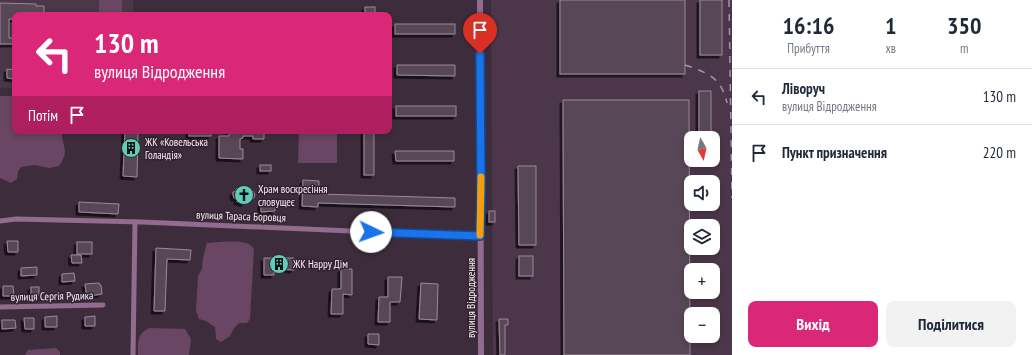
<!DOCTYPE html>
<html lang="uk">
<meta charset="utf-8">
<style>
:root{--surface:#fff;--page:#f2f2f3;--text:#1f2937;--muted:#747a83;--line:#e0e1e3;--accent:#db2777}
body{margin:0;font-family:"PT Sans Narrow",sans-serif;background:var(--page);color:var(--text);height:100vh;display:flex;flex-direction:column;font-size:15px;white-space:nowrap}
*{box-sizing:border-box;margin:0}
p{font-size:13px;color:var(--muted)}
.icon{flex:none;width:22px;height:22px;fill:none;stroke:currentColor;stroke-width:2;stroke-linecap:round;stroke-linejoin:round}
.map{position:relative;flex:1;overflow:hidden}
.sheet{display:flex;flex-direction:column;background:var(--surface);width:300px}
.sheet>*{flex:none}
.top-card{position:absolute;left:12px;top:12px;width:380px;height:122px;border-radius:8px;box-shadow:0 2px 6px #0003;background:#db2777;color:#fff;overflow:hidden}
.needle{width:26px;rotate:172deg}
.controls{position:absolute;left:684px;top:131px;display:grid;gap:8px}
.controls a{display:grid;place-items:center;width:36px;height:36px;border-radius:8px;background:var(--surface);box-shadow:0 2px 6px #0003;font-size:20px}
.pin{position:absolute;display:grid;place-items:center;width:34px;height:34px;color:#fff;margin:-41px -17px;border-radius:50% 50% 50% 0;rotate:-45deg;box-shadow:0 0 4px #0007}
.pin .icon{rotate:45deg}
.me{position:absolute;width:44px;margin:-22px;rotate:93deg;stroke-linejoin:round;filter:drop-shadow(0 0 3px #0008)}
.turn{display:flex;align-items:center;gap:14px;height:84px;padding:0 16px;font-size:18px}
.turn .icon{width:52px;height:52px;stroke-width:2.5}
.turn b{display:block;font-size:28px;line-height:34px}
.then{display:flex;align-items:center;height:38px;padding:0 16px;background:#0003;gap:8px;font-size:15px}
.eta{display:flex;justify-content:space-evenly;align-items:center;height:68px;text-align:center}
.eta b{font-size:24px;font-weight:700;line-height:28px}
.cta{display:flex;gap:8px;margin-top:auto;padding:8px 16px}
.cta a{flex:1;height:46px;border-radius:8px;background:var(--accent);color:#fff;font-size:16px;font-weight:700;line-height:46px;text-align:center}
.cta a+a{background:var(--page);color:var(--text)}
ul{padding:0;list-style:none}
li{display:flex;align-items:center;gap:12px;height:56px;padding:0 16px;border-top:1px solid var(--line)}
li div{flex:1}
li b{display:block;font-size:15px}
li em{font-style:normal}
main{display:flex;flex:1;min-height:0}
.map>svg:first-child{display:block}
</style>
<main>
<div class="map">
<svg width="732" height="355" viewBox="0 0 732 355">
<defs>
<filter id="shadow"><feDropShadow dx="-3" dy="3" stdDeviation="0" flood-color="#0009"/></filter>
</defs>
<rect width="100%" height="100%" fill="#3d2d3c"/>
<g fill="#4c3649" fill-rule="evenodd">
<polygon points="0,0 99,0 99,15 15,15 15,88 0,88"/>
<rect x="122" y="0" width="11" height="15"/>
<path d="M491,0H732V355H493ZM691,138H713V160H691ZM691,182H713V204H691ZM691,226H713V248H691ZM691,270H713V292H691ZM691,314H713V336H691Z"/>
</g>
<g fill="#684664">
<rect x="99" y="0" width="23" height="15"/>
<path d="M0,96H15V131H62C61,147 71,149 59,166L49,168L35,165L21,167L18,171L17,179L11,183L0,178Z"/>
<polygon points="299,131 337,131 337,163 298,163"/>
<path d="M219,242C230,242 247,239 254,249L250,319L247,323H239L234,328L230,336L221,342L216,339L215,327L206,321L199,319L196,311L198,276L202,269L203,258L207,243Z"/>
<path d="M150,328L185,329L191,339L189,355H138C138,342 137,333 150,328Z"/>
<polygon points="56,348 60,352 60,355 25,355 28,350"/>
</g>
<g fill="#594757" stroke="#9c8899" filter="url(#shadow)">
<rect x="560" y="0" width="125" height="74"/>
<rect x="700" y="0" width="22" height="55"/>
<polygon points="0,3 36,4 36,6 44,6 44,15 15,15 15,19 9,19 9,38 15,38 15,44 0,44"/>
<rect x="365" y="7" width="10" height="8"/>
<rect x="395" y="24" width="60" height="10"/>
<polygon points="397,65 455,65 455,76 397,75"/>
<polygon points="7,69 15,70 15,79 7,78"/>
<rect x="699" y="91" width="12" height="47"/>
<polygon points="563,100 689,100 690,355 564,355"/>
<rect x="396" y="106" width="60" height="10"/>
<polygon points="125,131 138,131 137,177 123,176"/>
<rect x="189" y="131" width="22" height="5"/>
<polygon points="229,131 264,131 264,139 253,139 253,136 243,136 243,138 240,139 240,149 243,149 243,159 219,158 219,136 229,136"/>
<rect x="364" y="131" width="10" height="44"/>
<polygon points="395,151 454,151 454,161 396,161"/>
<rect x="260" y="165" width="11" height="6"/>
<polygon points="518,166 536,166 536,245 519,245"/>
<polygon points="303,180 319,181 319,194 455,198 455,207 318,203 318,207 302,206"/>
<polygon points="242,186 244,188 248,189 249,191 253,191 255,195 254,198 249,199 249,201 245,202 243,204 241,202 237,202 237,198 234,198 233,195 233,192 236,191 236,189 239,189"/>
<polygon points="79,202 119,204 118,214 79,212"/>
<polygon points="261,203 275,203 275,211 261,212"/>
<rect x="489" y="211" width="6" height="11"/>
<polygon points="7,241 18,241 18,252 8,252"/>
<rect x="77" y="242" width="15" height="12"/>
<polygon points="156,248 191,250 190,260 167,259 165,311 154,311"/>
<polygon points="71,255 81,255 82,263 72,263"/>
<rect x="519" y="256" width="14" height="20"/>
<polygon points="264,258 294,258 294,270 274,269 274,275 264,275"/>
<polygon points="37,267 37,275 21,276 21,268"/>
<polygon points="341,269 352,269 352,295 343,294 343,314 331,314 332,289 341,289"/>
<polygon points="74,273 75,281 62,282 62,274"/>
<polygon points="388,277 402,277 400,302 390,302 390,322 378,322 379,297 388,297"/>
<polygon points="99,283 100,285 101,285 102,294 90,296 90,293 86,293 85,284"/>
<polygon points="421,283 438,284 437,320 419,319"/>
<polygon points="3,286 13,286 14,296 3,296"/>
<rect x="31" y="287" width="8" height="8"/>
<polygon points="57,316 57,327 45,327 45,317"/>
<polygon points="95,316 95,326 85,326 85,317"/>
<polygon points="24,318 34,318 34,329 25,329"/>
<polygon points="499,319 508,319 508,325 505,325 505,355 500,355"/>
<polygon points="2,320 15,320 16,328 2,329"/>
<polygon points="368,334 379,334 379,345 368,344"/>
</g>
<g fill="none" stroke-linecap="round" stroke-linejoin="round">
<g stroke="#926c8e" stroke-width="5">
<polyline points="0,221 16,219 142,222 465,236 480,235"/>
<polyline points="0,307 103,305"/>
<polyline points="133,355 135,222"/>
</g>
<polyline stroke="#926c8e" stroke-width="6" points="480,0 481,355"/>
<g stroke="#a497a3" stroke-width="1.5" stroke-dasharray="7 7" stroke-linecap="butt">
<polyline points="729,0 732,198"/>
<path d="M685,65C708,73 721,77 727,103"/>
</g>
</g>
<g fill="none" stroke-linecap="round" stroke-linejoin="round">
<defs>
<polyline id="route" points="371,232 480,236 481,192 480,54"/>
</defs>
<use href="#route" stroke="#114b97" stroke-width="10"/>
<use href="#route" stroke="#1a73e8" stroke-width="7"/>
<polyline stroke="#f59e0b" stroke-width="7" points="480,235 481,177"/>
</g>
<defs>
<symbol id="building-disc" viewBox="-11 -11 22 22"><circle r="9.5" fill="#5cceba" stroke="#332331"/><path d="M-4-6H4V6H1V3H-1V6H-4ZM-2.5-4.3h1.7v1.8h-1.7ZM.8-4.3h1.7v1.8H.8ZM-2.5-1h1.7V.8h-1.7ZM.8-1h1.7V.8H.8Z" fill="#111"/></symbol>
<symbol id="church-disc" viewBox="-11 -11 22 22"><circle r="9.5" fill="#5cceba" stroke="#332331"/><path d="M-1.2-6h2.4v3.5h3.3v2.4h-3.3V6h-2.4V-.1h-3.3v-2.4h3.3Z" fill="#111"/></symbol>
</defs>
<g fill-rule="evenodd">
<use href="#building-disc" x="120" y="137" width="22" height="22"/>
<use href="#church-disc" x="233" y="184" width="22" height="22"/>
<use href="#building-disc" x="268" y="253" width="22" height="22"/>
</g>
<g text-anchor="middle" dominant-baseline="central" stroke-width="3" stroke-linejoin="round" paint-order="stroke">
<g font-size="11" fill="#faeff9" stroke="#332331" text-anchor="start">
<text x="145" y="142">ЖК «Ковельська<tspan x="145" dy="13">Голандія»</tspan></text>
<text x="258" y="189">Храм воскресіння<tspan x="258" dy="13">словущеє</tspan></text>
<text x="293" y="264">ЖК Happy Дім</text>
</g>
<g font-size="11" fill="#faeff9" stroke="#332331">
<text transform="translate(241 216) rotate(2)">вулиця Тараса Боровця</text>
<text transform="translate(52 296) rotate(-1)">вулиця Сергія Рудика</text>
<text transform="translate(471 298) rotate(-90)">вулиця Відродження</text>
</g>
</g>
</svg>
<div class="controls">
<a><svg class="needle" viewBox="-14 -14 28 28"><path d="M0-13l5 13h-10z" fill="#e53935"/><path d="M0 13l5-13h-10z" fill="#747a83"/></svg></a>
<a><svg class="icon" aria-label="sound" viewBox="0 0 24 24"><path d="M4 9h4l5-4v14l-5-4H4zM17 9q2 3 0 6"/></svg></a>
<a><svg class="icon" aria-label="layers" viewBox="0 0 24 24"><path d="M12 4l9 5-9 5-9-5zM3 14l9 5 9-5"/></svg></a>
<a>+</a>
<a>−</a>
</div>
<div class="pin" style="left:480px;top:54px;background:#d93025"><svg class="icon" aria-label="arrive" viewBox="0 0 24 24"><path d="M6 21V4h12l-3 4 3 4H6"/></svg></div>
<svg class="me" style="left:371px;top:232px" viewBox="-20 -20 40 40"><circle r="19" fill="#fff"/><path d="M0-13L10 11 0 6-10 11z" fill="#1a73e8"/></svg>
<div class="top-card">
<div class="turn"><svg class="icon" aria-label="left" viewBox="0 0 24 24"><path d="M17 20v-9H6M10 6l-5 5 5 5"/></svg><div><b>130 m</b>вулиця Відродження</div></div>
<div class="then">Потім<svg class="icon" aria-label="arrive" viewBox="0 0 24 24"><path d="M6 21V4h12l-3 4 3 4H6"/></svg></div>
</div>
</div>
<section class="sheet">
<div class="eta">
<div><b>16:16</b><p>Прибуття</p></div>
<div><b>1</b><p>хв</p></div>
<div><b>350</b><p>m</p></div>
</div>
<ul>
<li><svg class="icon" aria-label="left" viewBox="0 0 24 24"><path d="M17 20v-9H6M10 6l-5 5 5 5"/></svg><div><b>Ліворуч</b><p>вулиця Відродження</p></div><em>130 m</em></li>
<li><svg class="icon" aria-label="arrive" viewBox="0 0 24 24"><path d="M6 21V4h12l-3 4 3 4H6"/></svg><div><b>Пункт призначення</b></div><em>220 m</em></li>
</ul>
<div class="cta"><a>Вихід</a><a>Поділитися</a></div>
</section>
</main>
